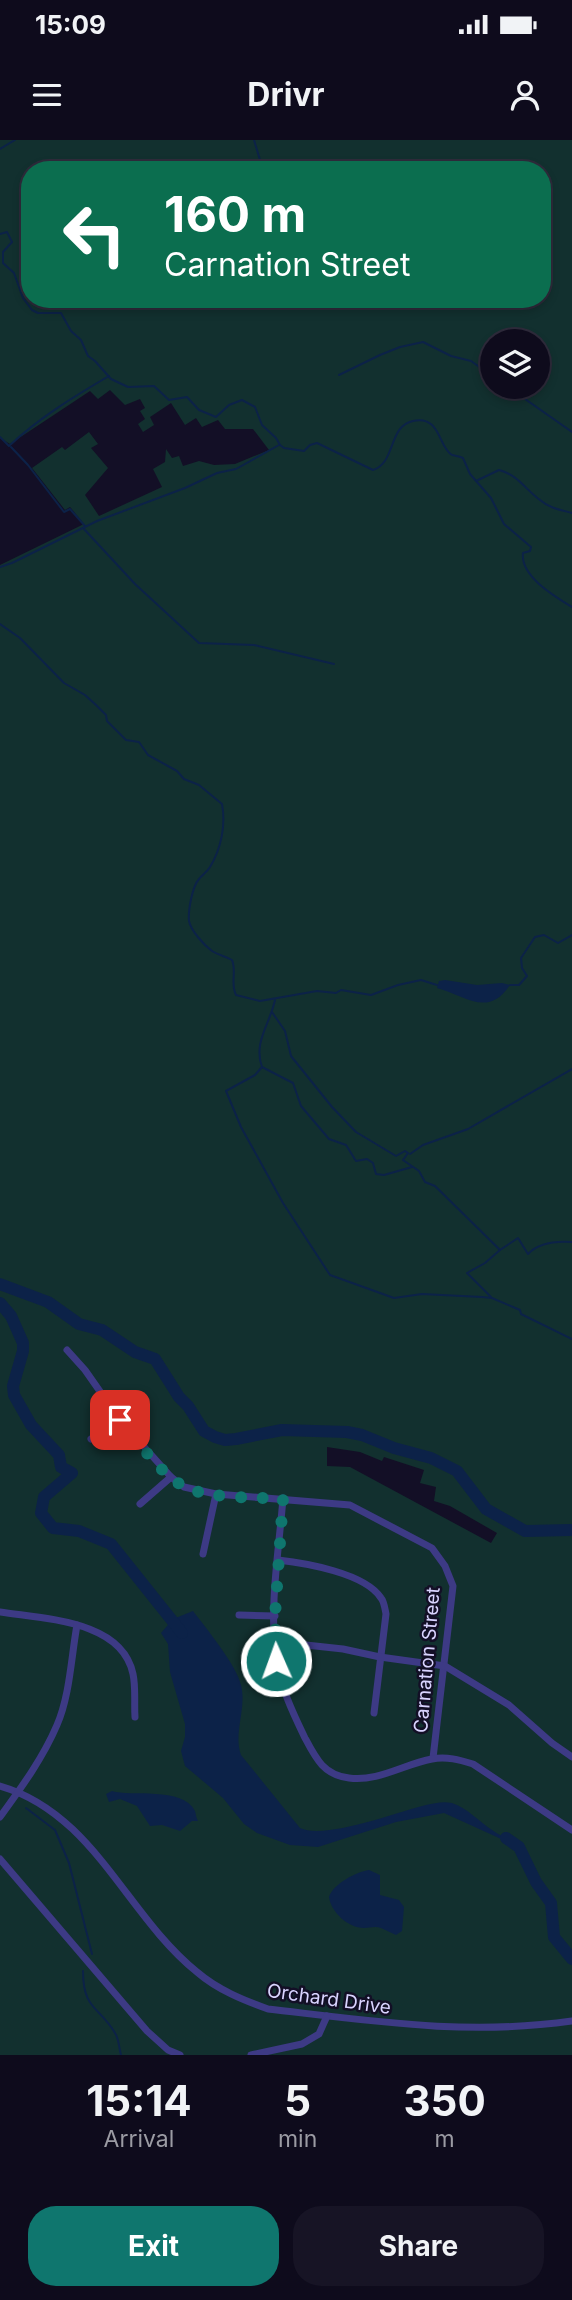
<!DOCTYPE html>
<style>
:root{--surface:#0e0b1c;--page:#171425;--text:#f1f3f6;--muted:#9b9ba3;--line:#2e2b3b;--accent:#0f766e}
body{margin:0;font-family:Inter,sans-serif;background:var(--page);color:var(--text);height:100vh;display:flex;flex-direction:column;font-size:26px;white-space:nowrap}
*{box-sizing:border-box;margin:0}
p{font-size:23px;color:var(--muted)}
.icon{flex:none;width:38px;height:38px;fill:none;stroke:currentColor;stroke-width:2;stroke-linecap:round;stroke-linejoin:round}
.map{position:relative;height:1915px;overflow:hidden}
.drawer{display:flex;flex-direction:column;background:var(--surface);flex:1}
.drawer>*{flex:none}
.hud{position:absolute;left:21px;top:21px;width:530px;height:147px;border-radius:28px;box-shadow:0 4px 10px #0003,0 0 0 2px var(--line);background:#0b6e4f;color:#fff;overflow:hidden}
.fabs{position:absolute;left:480px;top:189px;display:grid;gap:14px}
.fabs a{display:grid;place-items:center;width:70px;height:70px;border-radius:50%;background:var(--surface);box-shadow:0 4px 10px #0003,0 0 0 2px var(--line);font-size:35px}
.pin{position:absolute;display:grid;place-items:center;width:60px;height:60px;color:#fff;margin:-30px;border-radius:14px;box-shadow:0 4px 10px #0006}
.me{position:absolute;width:77px;margin:-38px;rotate:358deg;stroke-linejoin:round;filter:drop-shadow(0 0 5px #0008)}
.turn{display:flex;align-items:center;gap:24px;height:147px;padding:0 28px;font-size:32px}
.turn .icon{width:91px;height:91px;stroke-width:2.5}
.turn b{display:block;font-size:49px;line-height:60px}
.eta{display:flex;justify-content:space-evenly;align-items:center;height:119px;text-align:center}
.eta b{font-size:42px;font-weight:700;line-height:49px}
.cta{display:flex;gap:14px;margin-top:auto;padding:14px 28px}
.cta a{flex:1;height:80px;border-radius:28px;background:var(--accent);color:#fff;font-size:28px;font-weight:700;line-height:80px;text-align:center}
.cta a+a{background:var(--page);color:var(--text)}
.status{display:flex;justify-content:space-between;align-items:center;height:49px;padding:0 35px;background:var(--surface);direction:ltr}
.status svg{height:19px;fill:currentColor}
header{display:flex;justify-content:space-between;align-items:center;height:91px;padding:0 28px;background:var(--surface);font-size:32px;font-weight:700}
.map>svg:first-child{display:block}
</style>
<div class="status"><b>15:09</b><svg viewBox="0 0 49 12"><path d="M0 12V9h3v3zM5 12V6h3v6zM10 12V3h3v9zM15 12V0h3v12zM26 1h20v11H26zM47 4h2v5h-2z"/></svg></div>
<header><svg class="icon" aria-label="menu" viewBox="0 0 24 24"><path d="M4 6h16M4 12h16M4 18h16"/></svg>Drivr<svg class="icon" aria-label="person" viewBox="0 0 24 24"><circle cx="12" cy="8" r="4"/><path d="M4 21q1-7 8-7t8 7"/></svg></header>
<div class="map">
<svg width="572" height="1915" viewBox="0 0 572 1915">
<rect width="100%" height="100%" fill="#130f26"/>
<path fill="#12302f" fill-rule="evenodd" d="M0,0H572V1915H0V425L84,384L70,367L65,370L32,328L62,307L65,310L89,292L98,304L91,308L108,328L85,355L99,376L162,347L153,329L165,322L166,309L172,318L179,316L183,326L199,321L214,325L235,324L269,310L253,289H225L218,280L202,287L196,278L185,285L171,263L150,277L154,285L143,292L138,284L145,279L140,271L145,268L140,259L125,265L110,250L98,259L90,251L10,304L0,298ZM30,30H542V159H30ZM492,201H537V247H492ZM327,1307L360,1312L382,1321L384,1317L424,1330L420,1343L436,1347L434,1361L450,1366L497,1393L491,1403L350,1327L327,1326Z"/>
<g fill="#0c2248">
<path d="M445,840L477,845L502,843L510,845C488,878 466,856 437,848L439,841Z"/>
<path d="M193,1471C206,1488 237,1526 241,1545C247,1568 233,1593 241,1615L300,1688C325,1700 397,1672 426,1665C435,1663 443,1661 452,1663C469,1669 478,1681 492,1690C501,1697 511,1698 519,1707L444,1673L396,1682L318,1707L290,1705L257,1693L244,1684L223,1658L185,1626L181,1611L185,1597V1584L170,1532L168,1504L161,1493L173,1479Z"/>
<path d="M112,1651C130,1657 183,1646 195,1671C196,1674 196,1678 198,1681H192L180,1691L162,1685L150,1686L137,1666L120,1659L109,1662L106,1654Z"/>
<path d="M369,1730L380,1735V1755L399,1760L404,1767L402,1791L396,1795C391,1793 386,1790 381,1788C375,1786 370,1788 364,1788C348,1788 331,1772 329,1757C333,1744 356,1732 369,1730Z"/>
</g>
<g fill="none" stroke-linecap="round" stroke-linejoin="round">
<g stroke="#0c2248" stroke-width="2">
<polyline points="254,0 263,30"/>
<polyline points="0,9 15,0"/>
<path d="M0,94L7,92L12,102L3,112V123L14,133L23,158L32,170L38,173H61L71,191L81,200L88,216L95,221L111,239L128,247L154,246L169,260L187,257L199,270L216,277L229,265L242,260L255,267L262,285L276,298L280,305L284,308L304,311L310,305L317,303L373,330C396,323 388,286 413,281C441,275 438,307 452,315C456,316 459,316 463,318L470,334L491,358L504,384L531,407L530,411L523,413C520,436 554,456 572,467"/>
<polyline points="339,235 380,215 400,207 423,202 451,216 471,221 492,236"/>
<polyline points="508,247 572,292"/>
<path d="M0,297L9,306C39,278 73,257 109,236"/>
<polyline points="11,307 28,325 64,372 70,369 85,386"/>
<path d="M476,341L499,330C518,335 525,349 540,360C549,368 561,370 572,373"/>
<polyline points="84,389 135,444 199,503 254,505 334,524"/>
<polyline points="0,427 12,423 97,381 185,348 217,333 236,329 279,305"/>
<path d="M0,484L20,498L64,543L85,555L96,565L106,575L107,581L126,600L139,602L148,615L177,631L184,639L199,645L222,664C226,685 221,709 210,727C207,732 202,735 199,739C192,747 188,771 189,781C191,791 204,805 212,811C218,815 225,816 232,820C237,832 230,843 236,855L260,861L317,851L336,853L341,850L371,855L398,845L421,840L437,845"/>
<polyline points="510,845 519,845 527,836 522,828 521,818 535,797 544,795 558,803 572,795"/>
<path d="M275,860C270,884 253,902 262,927L293,943L301,966L329,999L346,1005L356,1021L367,1019L373,1023L376,1034L384,1035L412,1027"/>
<path d="M272,872L285,891L291,916L332,967L356,992L396,1016L405,1011L408,1013L403,1020L419,1031L425,1042L435,1046L500,1110L518,1098L528,1114C539,1102 557,1101 572,1102"/>
<polyline points="262,927 255,935 226,951 241,987 283,1063 330,1135 394,1158 422,1154 482,1157 492,1158 520,1170 521,1174 572,1199"/>
<polyline points="410,1014 423,1005 468,989 572,929"/>
<polyline points="491,1157 467,1133 485,1123 500,1110"/>
<polyline points="26,1668 55,1690 69,1723 92,1814"/>
<path d="M83,1831C83,1870 99,1866 115,1893C119,1899 119,1908 121,1915"/>
</g>
<g stroke="#0c2248" stroke-width="12">
<polyline points="0,1144 48,1162 79,1184 102,1190 135,1212 155,1219 179,1257 188,1266 204,1291 215,1297 225,1300 236,1299 282,1290 347,1292 362,1295 394,1308 431,1318 457,1331 486,1369 525,1391 572,1390"/>
<polyline points="0,1163 11,1176 23,1203 23,1211 13,1246 14,1255 31,1285 59,1315 61,1327 72,1333 44,1357 41,1373 53,1388 79,1391 111,1404 182,1493"/>
<polyline points="506,1698 519,1707 536,1742 551,1763 554,1797 572,1819"/>
</g>
<g stroke="#3d3a85" stroke-width="7">
<polyline points="67,1210 85,1230 120,1280 171,1337 184,1347 216,1354 350,1365 432,1408 445,1426 453,1446 433,1618"/>
<polyline points="91,1299 120,1280"/>
<path d="M283,1358C279,1410 269,1466 276,1518C280,1546 293,1573 305,1598C316,1619 324,1635 349,1638C378,1642 404,1624 432,1619C446,1616 460,1620 473,1624L572,1690"/>
<polyline points="140,1364 171,1337"/>
<polyline points="203,1414 216,1354"/>
<path d="M278,1420C305,1423 365,1433 381,1458C384,1461 385,1469 386,1474L374,1573"/>
<path d="M0,1472C44,1479 122,1480 133,1534C136,1548 134,1563 135,1577"/>
<polyline points="239,1475 275,1476"/>
<polyline points="275,1505 306,1505 343,1509 380,1517 445,1526 509,1565 552,1603 572,1617"/>
<path d="M0,1646C94,1673 126,1775 197,1832C218,1850 243,1860 268,1869C372,1881 468,1896 572,1881"/>
<path d="M0,1677C21,1648 43,1618 57,1585C70,1555 71,1518 77,1485"/>
<polyline points="0,1719 147,1891 168,1910 180,1915"/>
<polyline points="251,1915 302,1904 319,1894 327,1876"/>
</g>
</g>
<g fill="none" stroke-linecap="round" stroke-linejoin="round">
<path stroke="#0f766e" stroke-width="12" stroke-dasharray="0 21.6" d="M120,1280C137,1300 161,1335 185,1347C210,1359 255,1357 283,1359L275,1476L276,1521"/>
</g>
<g text-anchor="middle" dominant-baseline="central" stroke-width="5" stroke-linejoin="round" paint-order="stroke">
<g font-size="19" fill="#d9d4ff" stroke="#130f26">
<text transform="translate(427 1520) rotate(-85)">Carnation Street</text>
<text transform="translate(329 1859) rotate(8)">Orchard Drive</text>
</g>
</g>
</svg>
<div class="fabs">
<a><svg class="icon" aria-label="layers" viewBox="0 0 24 24"><path d="M12 4l9 5-9 5-9-5zM3 14l9 5 9-5"/></svg></a>
</div>
<div class="pin" style="left:120px;top:1280px;background:#d93025"><svg class="icon" aria-label="arrive" viewBox="0 0 24 24"><path d="M6 21V4h12l-3 4 3 4H6"/></svg></div>
<svg class="me" style="left:276px;top:1521px" viewBox="-20 -20 40 40"><circle r="17" fill="#0f766e" stroke="#fff" stroke-width="3"/><path d="M0-11L8 9 0 5-8 9z" fill="#fff"/></svg>
<div class="hud">
<div class="turn"><svg class="icon" aria-label="left" viewBox="0 0 24 24"><path d="M17 20v-9H6M10 6l-5 5 5 5"/></svg><div><b>160 m</b>Carnation Street</div></div>
</div>
</div>
<section class="drawer">
<div class="eta">
<div><b>15:14</b><p>Arrival</p></div>
<div><b>5</b><p>min</p></div>
<div><b>350</b><p>m</p></div>
</div>
<div class="cta"><a>Exit</a><a>Share</a></div>
</section>
